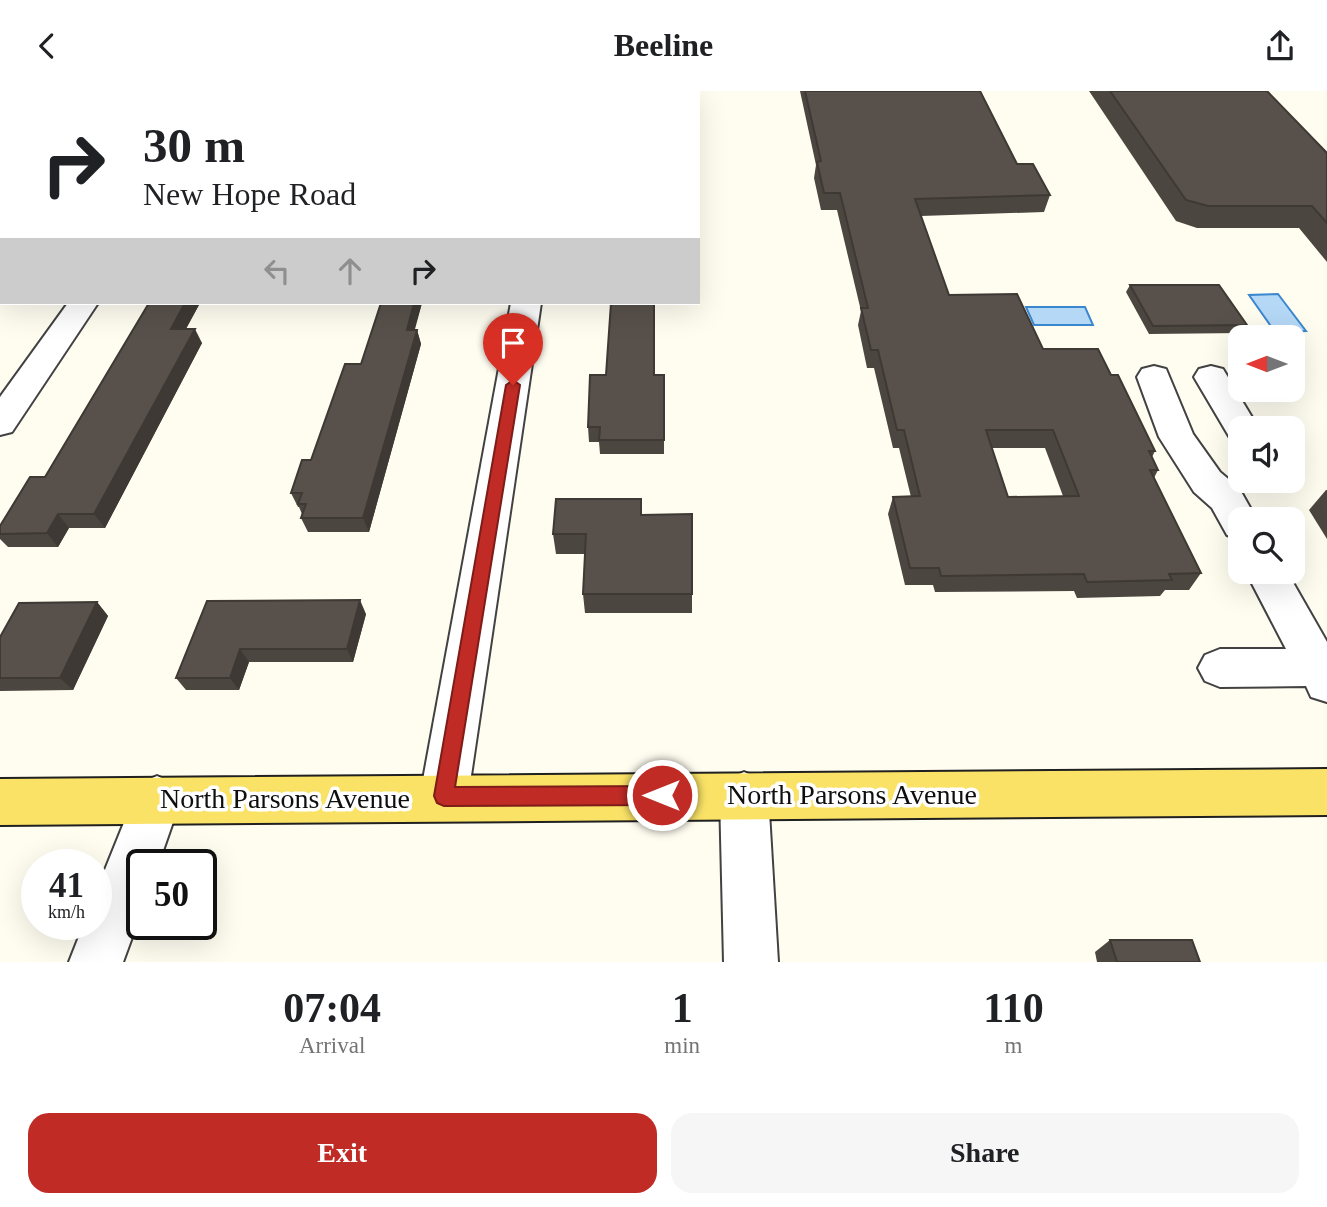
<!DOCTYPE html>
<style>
:root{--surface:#fff;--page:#f6f6f6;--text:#202124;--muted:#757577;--accent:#c02b25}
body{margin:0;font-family:"Times New Roman",serif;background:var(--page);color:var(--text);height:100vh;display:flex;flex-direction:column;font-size:26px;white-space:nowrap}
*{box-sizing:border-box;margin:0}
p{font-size:23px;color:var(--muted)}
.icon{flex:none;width:38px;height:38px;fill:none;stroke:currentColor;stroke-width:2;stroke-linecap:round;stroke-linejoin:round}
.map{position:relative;height:871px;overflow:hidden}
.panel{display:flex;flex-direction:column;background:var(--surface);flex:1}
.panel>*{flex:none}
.banner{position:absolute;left:0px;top:0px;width:700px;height:214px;box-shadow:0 7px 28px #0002;background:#fff;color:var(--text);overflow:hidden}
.needle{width:46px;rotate:270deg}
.controls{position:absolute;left:1228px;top:234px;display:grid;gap:14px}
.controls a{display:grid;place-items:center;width:77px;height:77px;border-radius:14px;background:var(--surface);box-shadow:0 7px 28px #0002;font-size:35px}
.speed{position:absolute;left:21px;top:758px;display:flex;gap:14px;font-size:35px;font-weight:700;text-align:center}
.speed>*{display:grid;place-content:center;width:91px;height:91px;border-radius:50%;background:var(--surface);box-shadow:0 7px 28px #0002;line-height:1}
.speed small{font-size:18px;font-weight:400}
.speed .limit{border:4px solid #111;border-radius:10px;background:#fff;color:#111}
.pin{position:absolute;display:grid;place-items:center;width:60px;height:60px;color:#fff;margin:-72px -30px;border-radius:50% 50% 50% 0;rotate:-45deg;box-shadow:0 0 7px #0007}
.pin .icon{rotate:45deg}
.me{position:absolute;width:77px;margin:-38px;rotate:270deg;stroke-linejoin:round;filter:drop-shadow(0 0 5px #0008)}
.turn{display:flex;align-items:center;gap:24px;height:147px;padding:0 28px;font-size:32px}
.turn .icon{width:91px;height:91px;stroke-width:2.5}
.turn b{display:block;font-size:49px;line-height:60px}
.lanes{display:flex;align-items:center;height:66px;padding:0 28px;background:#0003;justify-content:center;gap:35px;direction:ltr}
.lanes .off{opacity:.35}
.eta{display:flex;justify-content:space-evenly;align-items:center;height:119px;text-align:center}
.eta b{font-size:42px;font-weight:800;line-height:49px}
.action{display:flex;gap:14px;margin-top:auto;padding:14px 28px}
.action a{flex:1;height:80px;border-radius:21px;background:var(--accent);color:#fff;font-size:28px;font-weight:800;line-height:80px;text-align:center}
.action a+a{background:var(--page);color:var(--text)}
header{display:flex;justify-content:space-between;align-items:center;height:91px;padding:0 28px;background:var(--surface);font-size:32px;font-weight:800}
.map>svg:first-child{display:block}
</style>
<header><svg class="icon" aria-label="back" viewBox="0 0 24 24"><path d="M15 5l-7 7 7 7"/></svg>Beeline<svg class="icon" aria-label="share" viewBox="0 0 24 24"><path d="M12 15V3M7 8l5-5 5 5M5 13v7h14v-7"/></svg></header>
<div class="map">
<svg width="1327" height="871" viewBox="0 0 1327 871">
<rect width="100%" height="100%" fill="#fffdf0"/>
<g fill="#b5d8f7" stroke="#3b87ce" stroke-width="2">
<polygon points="1278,203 1306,240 1275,241 1249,204"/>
<polygon points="1026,216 1085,216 1093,234 1034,234"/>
</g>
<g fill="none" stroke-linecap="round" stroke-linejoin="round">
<defs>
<g id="minor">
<polygon points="216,0 239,0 215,2"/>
<rect x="550" y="0" width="22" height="2"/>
<polygon points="616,0 638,0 615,2"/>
<rect x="0" y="8" width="2" height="14"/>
<polygon points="68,212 98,212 12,341 0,344 0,306"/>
<polygon points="511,212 541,212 468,705 461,721 444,728 427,721 420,705"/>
<polygon points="1154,275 1166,278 1193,343 1220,381 1239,397 1257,429 1241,429 1241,449 1227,444 1212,417 1194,401 1159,346 1137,286 1142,278"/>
<polygon points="1211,275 1223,278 1259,338 1241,338 1241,350 1230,347 1194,286 1199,278"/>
<polygon points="1246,481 1287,481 1327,551 1327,611 1311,606 1306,595 1220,596 1205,590 1198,577 1205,564 1220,558 1286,558"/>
<polygon points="744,681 761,688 768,704 778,871 724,871 720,704 727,688"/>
<polygon points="157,685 174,692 181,708 158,774 142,774 142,819 123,871 69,871 84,833 96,833 96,801 140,692"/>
</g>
<polygon id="major" points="1327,678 1327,724 0,734 0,688"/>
</defs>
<use href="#minor" stroke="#424242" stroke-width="4"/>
<use href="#major" stroke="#202020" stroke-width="4"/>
<use href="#minor" fill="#fff" fill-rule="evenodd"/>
<use href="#major" fill="#f9e266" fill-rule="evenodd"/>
</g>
<g fill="#4c4640" fill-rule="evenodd">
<path d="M800,0H980L1017,73L1050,104L1044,121L921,125L949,204L1043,258L1111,284L1155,360L1152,366L1158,379L1154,387L1201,482L1189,499H1165L1160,505L1077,507L1074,500L935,501L933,494H905L888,423L893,406H911L899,357H893L874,277H867L858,234L861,220L837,119H821L814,87L816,74ZM991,357H1045L1063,405L1008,406Z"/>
<polygon points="1089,0 1267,0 1327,62 1327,171 1299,137 1197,137 1176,130"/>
<polygon points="1130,194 1247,234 1242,242 1149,243 1126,201"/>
<polygon points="149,212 200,212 186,238 202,252 105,437 69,437 58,456 8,456 0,448 0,435 45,386"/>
<polygon points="381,212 422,212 414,239 417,239 421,253 369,441 308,441 301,427 302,423 299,416 298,416 291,402 311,369 361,273"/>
<polygon points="654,284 664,284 664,363 600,363 599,351 589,351 588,336"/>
<polygon points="1326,399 1327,399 1327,448 1309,419"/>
<polygon points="642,424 692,503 692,522 585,522 583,503 585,463 556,463 553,443"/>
<polygon points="207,510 366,523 353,571 249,571 239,599 186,599 176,587"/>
<polygon points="97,511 108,525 73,599 0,600 0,546"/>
<polygon points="1110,849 1200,871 1097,871 1095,861"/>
</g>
<g fill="#3e3934">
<polygon points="185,212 200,212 178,252 171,238"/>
<polygon points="414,212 422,212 411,253 407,239"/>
<polygon points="195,238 202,252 105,437 94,423"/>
<polygon points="417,239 421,253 369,441 363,427"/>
<polygon points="58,423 69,437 58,456 47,442"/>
<polygon points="360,509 366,523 353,571 347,558"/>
<polygon points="97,511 108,525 73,599 60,587"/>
<polygon points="240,558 249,571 239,599 230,587"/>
</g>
<g fill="#58514b" stroke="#3e3934" stroke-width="2" fill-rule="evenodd">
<rect x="429" y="0" width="56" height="2"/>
<path d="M805,0H980L1017,73H1033L1050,104L915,108L949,204L1017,203L1043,258H1098L1111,284H1118L1155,360H1149L1158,379H1150L1201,482L1169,483L1172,489L1087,491L1084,483L941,485L939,477H910L893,406L920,405L904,339H897L878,259H871L861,217H868L840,102H824L817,71L821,70ZM986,339H1053L1079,405L1008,406Z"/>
<polygon points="1110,0 1267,0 1327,62 1327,132 1312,115 1208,115 1186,109"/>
<polygon points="1130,194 1219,194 1247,234 1153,235"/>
<polygon points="149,212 185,212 171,238 195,238 94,423 58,423 47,442 0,443 0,435 30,386 45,386"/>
<polygon points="381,212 414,212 407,239 417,239 363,427 301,427 306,413 298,413 302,402 291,402 302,369 311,369 345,273 361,273"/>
<polygon points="611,212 654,212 654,284 664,284 664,349 599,349 600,336 588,336 590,284 606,284"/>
<polygon points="556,408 641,408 641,424 692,423 692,503 583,503 586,443 553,443"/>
<polygon points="360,509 347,558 240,558 230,587 176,587 207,510"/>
<polygon points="97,511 60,587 0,587 0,546 19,512"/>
<polygon points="1110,849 1192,849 1200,871 1117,871"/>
</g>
<polygon fill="#c02b25" stroke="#7d1c18" stroke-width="2" points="513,289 520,294 455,696 662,695 669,698 672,704 669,711 662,714 444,715 437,712 434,705 506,294"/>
<g text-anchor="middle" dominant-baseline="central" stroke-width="7" stroke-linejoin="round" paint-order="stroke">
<g font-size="28" fill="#0f0f0f" stroke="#fff">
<text x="852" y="703">North Parsons Avenue</text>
<text x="285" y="707">North Parsons Avenue</text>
</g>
</g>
</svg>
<div class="controls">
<a><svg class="needle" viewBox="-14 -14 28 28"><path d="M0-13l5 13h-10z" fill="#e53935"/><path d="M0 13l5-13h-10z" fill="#757577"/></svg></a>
<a><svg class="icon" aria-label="sound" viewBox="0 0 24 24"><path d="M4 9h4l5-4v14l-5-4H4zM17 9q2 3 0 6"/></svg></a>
<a><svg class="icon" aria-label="search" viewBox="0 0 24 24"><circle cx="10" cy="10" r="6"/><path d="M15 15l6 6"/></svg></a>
</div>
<div class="speed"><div>41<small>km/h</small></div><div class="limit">50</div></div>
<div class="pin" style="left:513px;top:294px;background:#d93025"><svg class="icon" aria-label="arrive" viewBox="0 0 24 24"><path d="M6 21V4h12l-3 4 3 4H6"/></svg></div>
<svg class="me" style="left:662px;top:704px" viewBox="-20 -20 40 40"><circle r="17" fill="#c02b25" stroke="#fff" stroke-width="3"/><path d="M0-11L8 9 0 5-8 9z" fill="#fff"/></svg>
<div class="banner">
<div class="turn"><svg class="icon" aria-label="right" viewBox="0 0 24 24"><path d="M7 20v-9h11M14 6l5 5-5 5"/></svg><div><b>30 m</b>New Hope Road</div></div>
<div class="lanes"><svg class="icon off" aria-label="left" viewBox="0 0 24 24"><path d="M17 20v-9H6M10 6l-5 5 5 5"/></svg><svg class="icon off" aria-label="ahead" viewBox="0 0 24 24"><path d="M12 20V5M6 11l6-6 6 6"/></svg><svg class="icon" aria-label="right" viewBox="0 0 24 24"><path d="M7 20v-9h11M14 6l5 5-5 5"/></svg></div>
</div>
</div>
<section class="panel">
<div class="eta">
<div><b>07:04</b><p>Arrival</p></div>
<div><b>1</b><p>min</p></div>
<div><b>110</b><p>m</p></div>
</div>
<div class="action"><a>Exit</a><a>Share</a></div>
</section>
